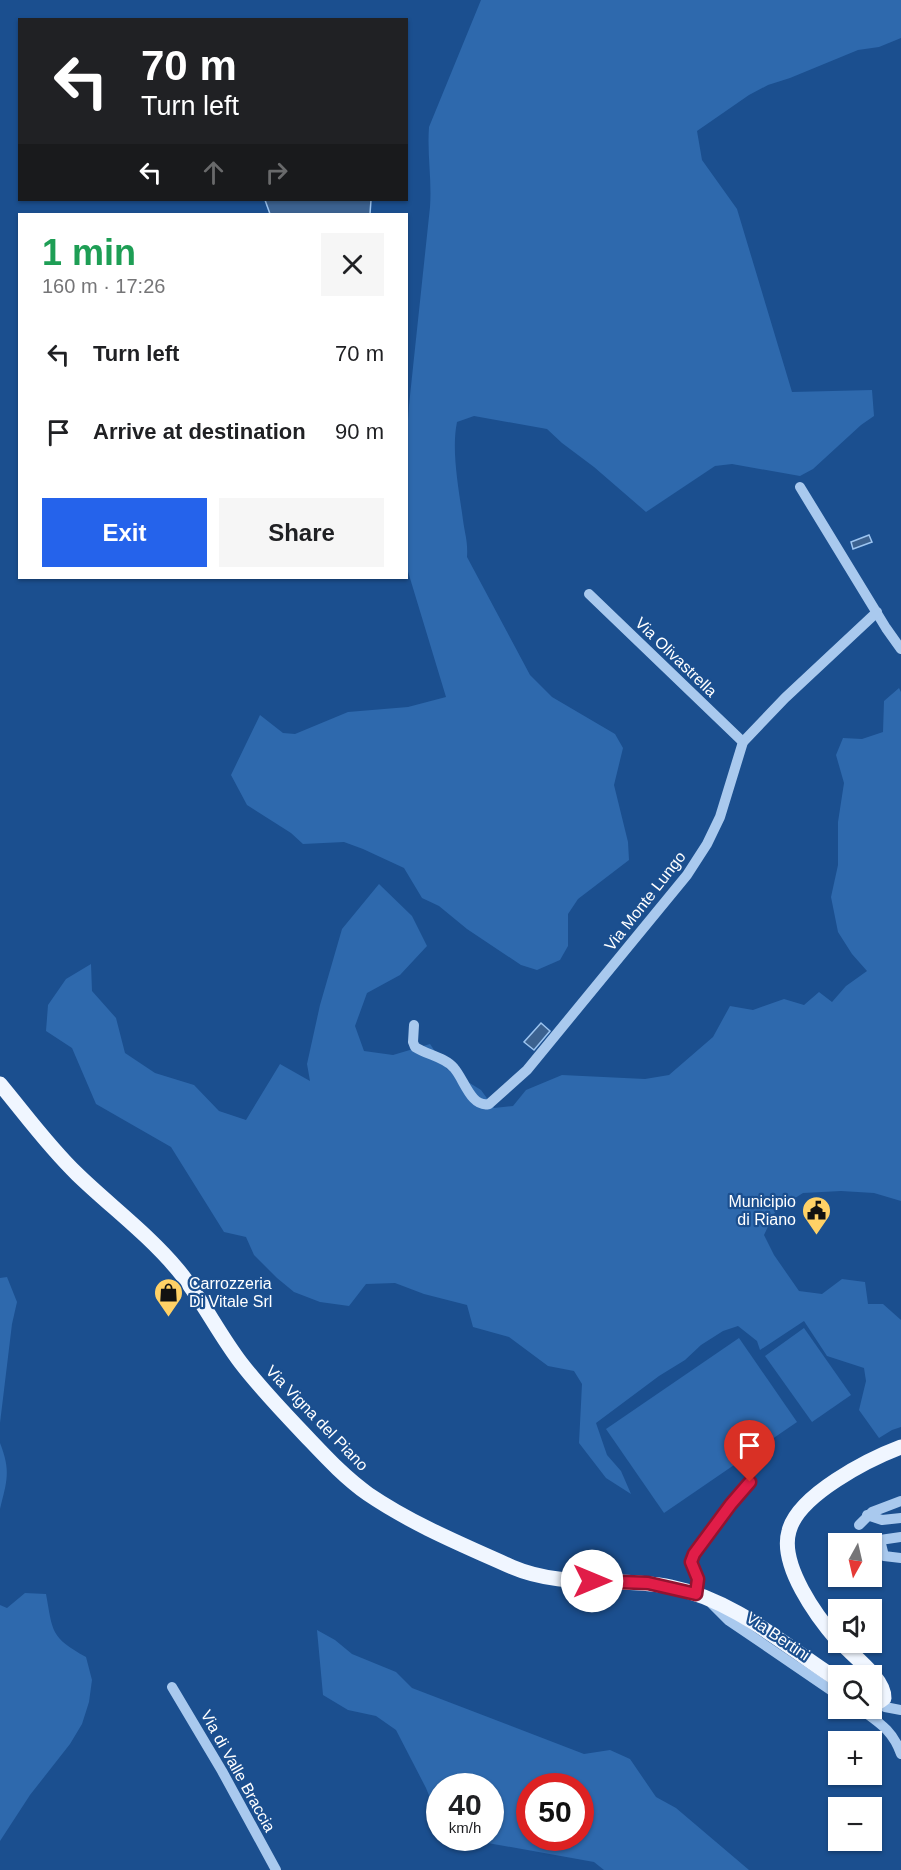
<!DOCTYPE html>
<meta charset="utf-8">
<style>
:root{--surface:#fff;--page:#f6f6f6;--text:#202124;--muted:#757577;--accent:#2563eb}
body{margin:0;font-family:Arial,sans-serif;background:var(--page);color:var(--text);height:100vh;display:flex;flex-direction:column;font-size:22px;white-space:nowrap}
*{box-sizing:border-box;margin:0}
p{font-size:20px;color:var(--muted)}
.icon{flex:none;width:33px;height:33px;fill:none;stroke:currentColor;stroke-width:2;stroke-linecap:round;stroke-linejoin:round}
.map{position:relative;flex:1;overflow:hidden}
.details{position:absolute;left:18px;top:213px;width:390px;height:366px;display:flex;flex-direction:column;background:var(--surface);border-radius:0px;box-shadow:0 2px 4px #0004}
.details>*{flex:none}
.top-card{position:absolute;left:18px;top:18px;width:390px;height:183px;border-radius:0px;box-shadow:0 2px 4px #0004;background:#202124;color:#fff;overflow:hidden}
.needle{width:39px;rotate:188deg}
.buttons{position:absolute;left:828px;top:1533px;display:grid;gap:12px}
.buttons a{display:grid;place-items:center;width:54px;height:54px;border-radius:0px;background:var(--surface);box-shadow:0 2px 4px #0004;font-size:30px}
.speed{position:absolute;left:426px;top:1773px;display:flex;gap:12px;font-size:30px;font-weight:700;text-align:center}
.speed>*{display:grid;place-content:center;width:78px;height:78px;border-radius:50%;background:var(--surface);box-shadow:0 2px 4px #0004;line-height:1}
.speed small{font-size:15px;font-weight:400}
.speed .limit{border:9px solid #d22;background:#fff;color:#111}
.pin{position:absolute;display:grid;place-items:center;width:51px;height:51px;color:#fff;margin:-62px -26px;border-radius:50% 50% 50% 0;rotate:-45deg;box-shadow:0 0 6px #0007}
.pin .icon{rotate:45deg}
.me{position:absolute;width:66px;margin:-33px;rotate:90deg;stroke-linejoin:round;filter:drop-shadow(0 0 4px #0008)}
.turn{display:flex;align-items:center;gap:21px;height:126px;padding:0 24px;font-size:27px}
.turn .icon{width:78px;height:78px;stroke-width:2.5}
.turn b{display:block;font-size:42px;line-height:51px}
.lanes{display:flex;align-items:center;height:57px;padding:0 24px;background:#0003;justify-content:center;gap:30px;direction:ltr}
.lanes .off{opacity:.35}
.round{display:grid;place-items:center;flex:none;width:63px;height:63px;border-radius:0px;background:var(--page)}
.overview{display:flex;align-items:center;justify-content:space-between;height:102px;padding:0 24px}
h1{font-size:36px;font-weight:700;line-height:45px;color:#1e9e55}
.action{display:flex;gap:12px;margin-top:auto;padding:12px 24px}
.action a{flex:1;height:69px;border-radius:0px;background:var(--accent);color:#fff;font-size:24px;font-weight:700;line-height:69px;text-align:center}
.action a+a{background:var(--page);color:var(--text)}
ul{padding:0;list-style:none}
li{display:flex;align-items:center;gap:18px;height:78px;padding:0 24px}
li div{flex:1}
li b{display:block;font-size:22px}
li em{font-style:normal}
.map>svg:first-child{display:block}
</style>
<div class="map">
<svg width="901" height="1870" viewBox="0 0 901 1870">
<rect width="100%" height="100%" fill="#1b4f8f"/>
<g fill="#2e69ad" fill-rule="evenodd">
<path d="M481,0H901V38L879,47L858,50L790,78L768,85L749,95L697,131L702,160L737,209L792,392L872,390L874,416L861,425L813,469L800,476L732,464L715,466L646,512L594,467L562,443L547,429L474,416L457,422C451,451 459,490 463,520C465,535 468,541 467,557L530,675L552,697L615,734L623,748L614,785L628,842L629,860L578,899L568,914V946L560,960L537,970L521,965L467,929L439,906L422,898L404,868L363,849L344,842L303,844L291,833L247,805L231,775L260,715L283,733L295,734L348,712L408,707L446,697L406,565V451L409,405L430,207C432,180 427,154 429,127Z"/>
<polygon points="899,688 901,692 901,1201 874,1193 841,1191 803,1193 776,1210 764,1235 774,1255 799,1291 822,1294 842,1279 865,1282 868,1304 883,1304 901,1320 901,1427 892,1430 879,1438 859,1410 866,1381 864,1368 827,1356 804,1321 760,1350 757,1341 738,1326 723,1331 701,1345 685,1360 659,1376 596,1423 607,1455 621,1471 631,1494 606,1478 579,1443 582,1384 574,1371 548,1366 509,1337 473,1327 467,1305 424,1294 395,1283 366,1284 349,1306 320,1302 294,1292 277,1278 254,1255 246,1237 224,1232 171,1147 96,1104 72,1048 46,1031 48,1005 66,979 91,964 92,991 116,1018 125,1053 155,1073 194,1085 219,1111 246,1120 280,1064 310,1081 307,1064 320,1005 342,929 379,884 412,916 427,946 400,975 367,993 355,1026 364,1051 393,1055 430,1044 447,1069 481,1090 494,1108 513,1106 526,1090 562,1075 645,1079 669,1075 713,1037 730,1006 753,1010 784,999 804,1005 819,992 832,1002 846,986 867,971 852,954 838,932 831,897 838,865 838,822 844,783 836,755 843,738 862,739 883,732 884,701"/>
<polygon points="7,1277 17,1302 12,1324 0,1423 0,1278"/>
<polygon points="804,1328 851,1395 812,1422 765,1356"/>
<polygon points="739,1338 797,1422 664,1513 606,1429"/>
<path d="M0,1443C11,1471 7,1481 0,1509Z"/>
<path d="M25,1593L46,1594C53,1632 50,1637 86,1657L92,1680L89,1702L82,1724L70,1744L30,1795L0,1841V1605L7,1608Z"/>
<path d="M317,1630L335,1640L352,1654L396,1672L412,1688L584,1754L610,1750L630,1759L656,1797L676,1808L749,1870H604L594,1862L460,1838H490V1786H440L439,1820L426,1788L396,1730L376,1716L348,1710L323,1695ZM530,1786H580V1838H530Z"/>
</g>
<g fill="#3c6290" stroke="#9cc4f0" stroke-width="1.5">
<polygon points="265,200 371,200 370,214 270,214"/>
<polygon points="869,535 872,542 853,549 851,542"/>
<polygon points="541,1023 550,1031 534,1050 524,1042"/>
</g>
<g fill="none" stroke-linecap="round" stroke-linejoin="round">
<g stroke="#a9c9ee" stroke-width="10">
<polyline points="800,487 886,628 901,649"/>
<polyline points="589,594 743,742"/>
<path d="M414,1025L413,1042L415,1047C427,1055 445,1057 454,1068C464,1079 471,1108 489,1104L527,1070L687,875L707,844L720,817L743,742L785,698L877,612"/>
<polyline points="867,1515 882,1520 901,1518"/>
<polyline points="859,1525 872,1512 901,1501"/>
<polyline points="901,1537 880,1540 884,1556 901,1558"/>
<path d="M695,1594C701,1576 689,1573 692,1558L731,1504L750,1482"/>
<polyline points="712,1604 728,1620 838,1695"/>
<polyline points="172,1687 222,1771 276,1870"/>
<polyline points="875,1701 885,1707 901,1710"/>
<path d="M859,1708C878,1722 893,1730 901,1754"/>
</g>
<g stroke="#f0f6ff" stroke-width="15">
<path d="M0,1084C25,1114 48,1146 77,1174C110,1206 148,1234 178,1270C202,1299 218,1333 241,1363C261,1389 283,1412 305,1435C325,1456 344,1477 368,1494C412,1524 463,1545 512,1567C563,1589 617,1576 671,1587C735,1600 785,1646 838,1680"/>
<path d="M838,1641C817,1617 779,1565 789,1531C798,1495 869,1459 901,1447"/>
<path d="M840,1642C853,1656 885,1679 884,1698L880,1701L872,1700"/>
</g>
</g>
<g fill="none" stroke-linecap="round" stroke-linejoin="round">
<defs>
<polyline id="route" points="592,1581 648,1583 696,1594 698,1579 691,1562 694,1554 731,1504 750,1482"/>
</defs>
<use href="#route" stroke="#92132f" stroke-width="15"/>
<use href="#route" stroke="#e11d48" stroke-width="10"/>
</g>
<defs>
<symbol id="civic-pin" viewBox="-11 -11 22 30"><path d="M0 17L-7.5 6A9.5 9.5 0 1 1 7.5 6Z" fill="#ffd166" stroke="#1b4f8f"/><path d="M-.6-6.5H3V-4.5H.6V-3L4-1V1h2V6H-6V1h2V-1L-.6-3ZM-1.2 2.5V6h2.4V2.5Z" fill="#111"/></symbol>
<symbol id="shop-pin" viewBox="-11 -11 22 30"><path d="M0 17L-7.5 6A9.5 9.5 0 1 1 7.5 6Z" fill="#ffd166" stroke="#1b4f8f"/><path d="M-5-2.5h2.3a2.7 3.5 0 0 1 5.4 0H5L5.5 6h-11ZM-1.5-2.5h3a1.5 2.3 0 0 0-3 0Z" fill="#111"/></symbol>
</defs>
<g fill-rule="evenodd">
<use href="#civic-pin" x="800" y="1194" width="33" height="45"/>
<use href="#shop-pin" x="152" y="1276" width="33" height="45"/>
</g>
<g text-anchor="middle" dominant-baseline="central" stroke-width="4.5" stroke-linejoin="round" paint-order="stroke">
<g font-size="16" fill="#fff" stroke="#1b4f8f">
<text transform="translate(676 657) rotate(44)">Via Olivastrella</text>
<text transform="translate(645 901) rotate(-52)">Via Monte Lungo</text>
<text transform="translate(317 1418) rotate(46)">Via Vigna del Piano</text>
<text transform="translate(778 1636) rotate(34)">Via Bertini</text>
<text transform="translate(238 1771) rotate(61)">Via di Valle Braccia</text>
</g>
<g font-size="16" fill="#fff" stroke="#1b4f8f" text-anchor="end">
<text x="796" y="1201">Municipio<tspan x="796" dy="18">di Riano</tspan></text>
<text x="189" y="1283" text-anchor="start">Carrozzeria<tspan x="189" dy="18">Di Vitale Srl</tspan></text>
</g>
</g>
</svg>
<div class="buttons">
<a><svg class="needle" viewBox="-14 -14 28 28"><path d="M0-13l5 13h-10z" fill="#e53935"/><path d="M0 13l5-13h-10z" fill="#757577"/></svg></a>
<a><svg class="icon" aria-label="sound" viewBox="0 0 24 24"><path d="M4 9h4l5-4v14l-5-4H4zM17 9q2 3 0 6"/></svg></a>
<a><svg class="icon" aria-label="search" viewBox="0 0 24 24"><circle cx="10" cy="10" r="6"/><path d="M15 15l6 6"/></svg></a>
<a>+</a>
<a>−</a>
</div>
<div class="speed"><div>40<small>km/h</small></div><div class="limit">50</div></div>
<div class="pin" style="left:750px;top:1482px;background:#d93025"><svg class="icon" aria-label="arrive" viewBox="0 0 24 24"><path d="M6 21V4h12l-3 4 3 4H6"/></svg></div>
<svg class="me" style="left:592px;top:1581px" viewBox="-20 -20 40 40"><circle r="19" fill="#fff"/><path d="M0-13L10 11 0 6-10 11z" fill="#e11d48"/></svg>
<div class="top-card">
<div class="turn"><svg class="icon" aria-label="left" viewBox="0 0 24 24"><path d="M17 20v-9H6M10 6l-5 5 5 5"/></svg><div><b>70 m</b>Turn left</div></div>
<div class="lanes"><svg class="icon" aria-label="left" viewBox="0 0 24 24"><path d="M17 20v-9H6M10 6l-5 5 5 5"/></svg><svg class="icon off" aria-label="ahead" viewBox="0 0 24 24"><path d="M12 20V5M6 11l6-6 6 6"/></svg><svg class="icon off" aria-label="right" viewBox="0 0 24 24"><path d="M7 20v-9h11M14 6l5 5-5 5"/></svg></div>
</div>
<section class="details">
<div class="overview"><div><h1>1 min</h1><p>160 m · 17:26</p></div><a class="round"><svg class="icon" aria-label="close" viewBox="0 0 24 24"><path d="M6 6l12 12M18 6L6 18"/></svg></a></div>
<ul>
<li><svg class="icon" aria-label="left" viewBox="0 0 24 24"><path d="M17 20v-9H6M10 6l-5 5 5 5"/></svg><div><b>Turn left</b></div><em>70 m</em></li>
<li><svg class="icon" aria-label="arrive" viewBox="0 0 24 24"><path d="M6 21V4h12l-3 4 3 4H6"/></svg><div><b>Arrive at destination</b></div><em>90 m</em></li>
</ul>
<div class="action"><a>Exit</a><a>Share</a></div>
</section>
</div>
